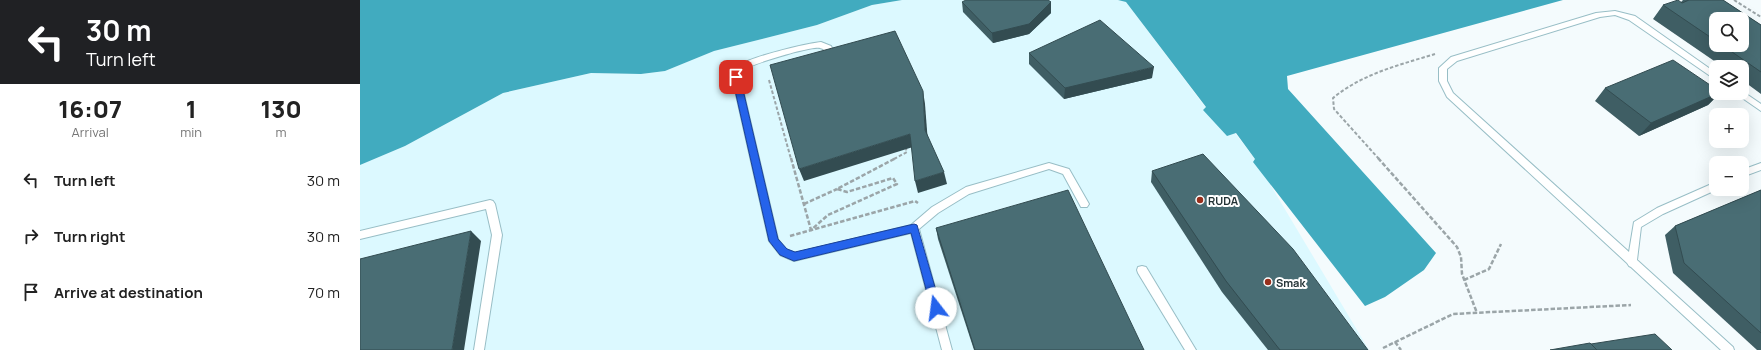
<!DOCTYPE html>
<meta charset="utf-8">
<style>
:root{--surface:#fff;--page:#f6f6f6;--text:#222;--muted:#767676}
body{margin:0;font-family:Manrope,sans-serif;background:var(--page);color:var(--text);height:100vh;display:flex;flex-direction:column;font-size:15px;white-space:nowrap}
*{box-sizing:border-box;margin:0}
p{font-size:13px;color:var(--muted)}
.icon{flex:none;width:22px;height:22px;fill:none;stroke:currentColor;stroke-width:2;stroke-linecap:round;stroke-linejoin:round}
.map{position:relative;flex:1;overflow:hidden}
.drawer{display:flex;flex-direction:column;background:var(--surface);width:360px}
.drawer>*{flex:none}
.guide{background:#202124;color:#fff;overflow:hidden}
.fabs{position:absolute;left:1349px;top:12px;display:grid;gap:8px}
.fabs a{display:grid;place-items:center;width:40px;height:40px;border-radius:8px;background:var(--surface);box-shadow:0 4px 16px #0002;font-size:20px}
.pin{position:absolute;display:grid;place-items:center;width:34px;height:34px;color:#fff;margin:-17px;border-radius:8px;box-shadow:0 2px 6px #0006}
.me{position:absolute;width:44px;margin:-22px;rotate:345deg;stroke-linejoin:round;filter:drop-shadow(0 0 3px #0008)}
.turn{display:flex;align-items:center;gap:14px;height:84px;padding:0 20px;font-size:18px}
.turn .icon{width:52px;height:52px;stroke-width:2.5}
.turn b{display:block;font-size:28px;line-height:34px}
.eta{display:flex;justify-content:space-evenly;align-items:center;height:68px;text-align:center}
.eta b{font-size:24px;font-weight:800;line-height:28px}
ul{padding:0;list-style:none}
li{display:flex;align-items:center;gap:12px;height:56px;padding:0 20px}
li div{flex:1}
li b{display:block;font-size:15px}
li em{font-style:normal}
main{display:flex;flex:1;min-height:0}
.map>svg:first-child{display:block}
</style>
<main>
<section class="drawer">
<div class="guide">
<div class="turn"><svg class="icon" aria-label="left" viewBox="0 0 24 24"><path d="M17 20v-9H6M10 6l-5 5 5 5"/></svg><div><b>30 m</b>Turn left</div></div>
</div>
<div class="eta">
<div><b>16:07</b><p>Arrival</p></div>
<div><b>1</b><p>min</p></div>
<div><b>130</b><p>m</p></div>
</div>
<ul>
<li><svg class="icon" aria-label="left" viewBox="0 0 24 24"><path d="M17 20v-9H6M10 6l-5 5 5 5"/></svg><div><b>Turn left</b></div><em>30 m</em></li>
<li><svg class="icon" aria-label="right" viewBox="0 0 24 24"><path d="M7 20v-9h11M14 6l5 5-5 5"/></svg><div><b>Turn right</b></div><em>30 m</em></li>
<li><svg class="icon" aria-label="arrive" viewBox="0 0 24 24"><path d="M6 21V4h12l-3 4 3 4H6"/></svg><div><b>Arrive at destination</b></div><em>70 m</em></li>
</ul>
</section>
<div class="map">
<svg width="1401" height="350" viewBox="0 0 1401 350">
<rect width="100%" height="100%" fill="#f4fbfd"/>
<polygon fill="#dcf9ff" points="542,0 758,0 766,2 846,108 843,110 875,133 895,159 1009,350 0,350 0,165 45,146 143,93 231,73 281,74 305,71 354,51 457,25 512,5"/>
<g fill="#41abbf">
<polygon points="0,0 542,0 512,5 457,25 354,51 305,71 281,74 231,73 143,93 45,146 0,165"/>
<polygon points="758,0 1203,0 927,76 928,89 1076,253 1064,270 1025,297 1005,306 893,162 895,159 876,133 867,136 843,110 846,107 766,2"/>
</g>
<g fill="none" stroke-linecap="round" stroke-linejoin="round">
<defs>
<g id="lane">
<polygon points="1255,11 1275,16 1356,73 1356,80 1269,20 1255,15 1240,17 1097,61 1087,69 1087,81 1093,93 1269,252 1274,222 1297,208 1356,182 1356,189 1358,189 1303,214 1281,227 1277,260 1373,347 1374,350 1361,350 1271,267 1269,266 1267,263 1087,97 1079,81 1079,68 1091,57 1236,13"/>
<path d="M461,42L471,46L478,60L477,62H471C468,57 467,49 460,48C451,46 387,65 382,71C381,73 381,75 380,77L418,239L426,249L435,253L551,225L572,207L606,187L689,163L709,169L729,204L727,207H721L703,174L689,169L609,194L578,213L559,229L592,350H582L551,233L434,261L420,255L409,241L372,77C373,73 374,69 378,66C390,57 444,44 461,42Z"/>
<polygon points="1382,91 1401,104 1401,111 1375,93 1382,93"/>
<polygon points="1401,163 1401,170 1382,177 1382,170"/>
<polygon points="130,200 133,201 135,204 142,235 124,350 114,350 132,235 126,209 0,239 0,231"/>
<polygon points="782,266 786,267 836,350 825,350 778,273 777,270 778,267"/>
</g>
</defs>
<use href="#lane" stroke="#98bec6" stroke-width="2"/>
<g stroke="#9ba5a8" stroke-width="2" stroke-dasharray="3.5 2" stroke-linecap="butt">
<polyline points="1374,0 1401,17"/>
<polyline points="409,80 431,159"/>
<polyline points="534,159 547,152 546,149"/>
<path d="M1019,159L974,109L973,98C1002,74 1039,65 1075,54"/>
</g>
<g stroke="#9ba5a8" stroke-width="2.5" stroke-dasharray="4.5 2" stroke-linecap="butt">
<polyline points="431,158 451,230 468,215 537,184 533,178 487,192 477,189 536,158"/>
<polyline points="1018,158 1097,247 1101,257 1102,274 1117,313"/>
<polyline points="444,204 477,189"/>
<polyline points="430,236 555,201 558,203"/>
<polyline points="1104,280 1129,269 1141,244"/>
<polyline points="1035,342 1041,350"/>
<polyline points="1023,348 1093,314 1271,305"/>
</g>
<use href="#lane" fill="#fff" fill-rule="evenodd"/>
</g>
<g fill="#3f5e64" fill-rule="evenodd">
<path d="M1323,0H1363L1401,25V94L1382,80V67H1363L1293,19L1303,5L1321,2ZM1356,19L1382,45H1356Z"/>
<polygon points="602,2 691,2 691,13 669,34 633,43 603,12"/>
<polygon points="669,53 792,78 704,99 669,64"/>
<polygon points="1245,88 1356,93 1360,93 1348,105 1279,136 1235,101"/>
<polygon points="792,171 1008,350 908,350 862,292 791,182"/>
<polygon points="1401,190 1401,350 1397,350 1313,273 1305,235 1315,226"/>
<polygon points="576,228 784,350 614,350 578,239"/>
</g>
<g fill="#334c51">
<polygon points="691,2 691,13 669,34 633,43 632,33"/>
<polygon points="794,67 792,78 704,99 705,88"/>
<polygon points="563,91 565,104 568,143 565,130"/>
<polygon points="1359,93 1360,93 1348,105 1279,136 1291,123"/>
<polygon points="550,134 553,147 444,181 439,169"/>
<polygon points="584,172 587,184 558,193 555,181"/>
<polygon points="111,231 121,241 104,350 92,350"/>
</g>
<g fill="#496d74" stroke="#334c51">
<polygon points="606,0 688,0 691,2 669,24 632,33 602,2"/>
<polygon points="1318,0 1322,3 1329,0 1363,0 1401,25 1401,72 1362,45 1382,45 1382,19 1356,19 1356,41 1303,5"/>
<polygon points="740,20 794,67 705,88 669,53"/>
<polygon points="535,31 563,91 565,130 584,172 555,181 550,134 439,169 410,65"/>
<polygon points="1313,60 1356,89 1356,93 1359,93 1291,123 1245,88"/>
<polygon points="843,154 933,249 1008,350 920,350 866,281 792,171"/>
<polygon points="708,190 784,350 615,350 576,228"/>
<polygon points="1401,190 1401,333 1324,263 1315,226"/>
<polygon points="111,231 92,350 0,350 0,259"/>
<polygon points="1295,334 1312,350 1237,350 1231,344"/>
<polygon points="1230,343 1237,350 1190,350"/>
</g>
<polygon fill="#2563eb" stroke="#184099" points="376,74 380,77 418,239 427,249 435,252 554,224 557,225 581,308 580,312 572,312 571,308 551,233 434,261 420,255 409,241 372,77"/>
<g fill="#982f1c" stroke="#fff" stroke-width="1.5">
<circle cx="840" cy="200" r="4"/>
<circle cx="908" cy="282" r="4"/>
</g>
<g text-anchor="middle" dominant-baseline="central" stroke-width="4" stroke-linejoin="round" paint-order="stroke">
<g font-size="11" font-weight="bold" fill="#233235" stroke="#fff" text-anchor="start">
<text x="848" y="200">RUDA</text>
<text x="916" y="282">Smak</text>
</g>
</g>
</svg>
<div class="fabs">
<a><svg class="icon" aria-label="search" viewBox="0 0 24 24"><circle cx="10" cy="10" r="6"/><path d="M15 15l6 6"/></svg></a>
<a><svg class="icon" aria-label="layers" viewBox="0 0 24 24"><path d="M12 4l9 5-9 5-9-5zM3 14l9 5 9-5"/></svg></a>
<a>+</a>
<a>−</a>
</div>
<div class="pin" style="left:376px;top:77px;background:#d93025"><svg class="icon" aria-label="arrive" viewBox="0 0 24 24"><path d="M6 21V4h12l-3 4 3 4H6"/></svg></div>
<svg class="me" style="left:576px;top:308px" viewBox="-20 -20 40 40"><circle r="19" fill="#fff"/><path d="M0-13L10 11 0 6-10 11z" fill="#2563eb"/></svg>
</div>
</main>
